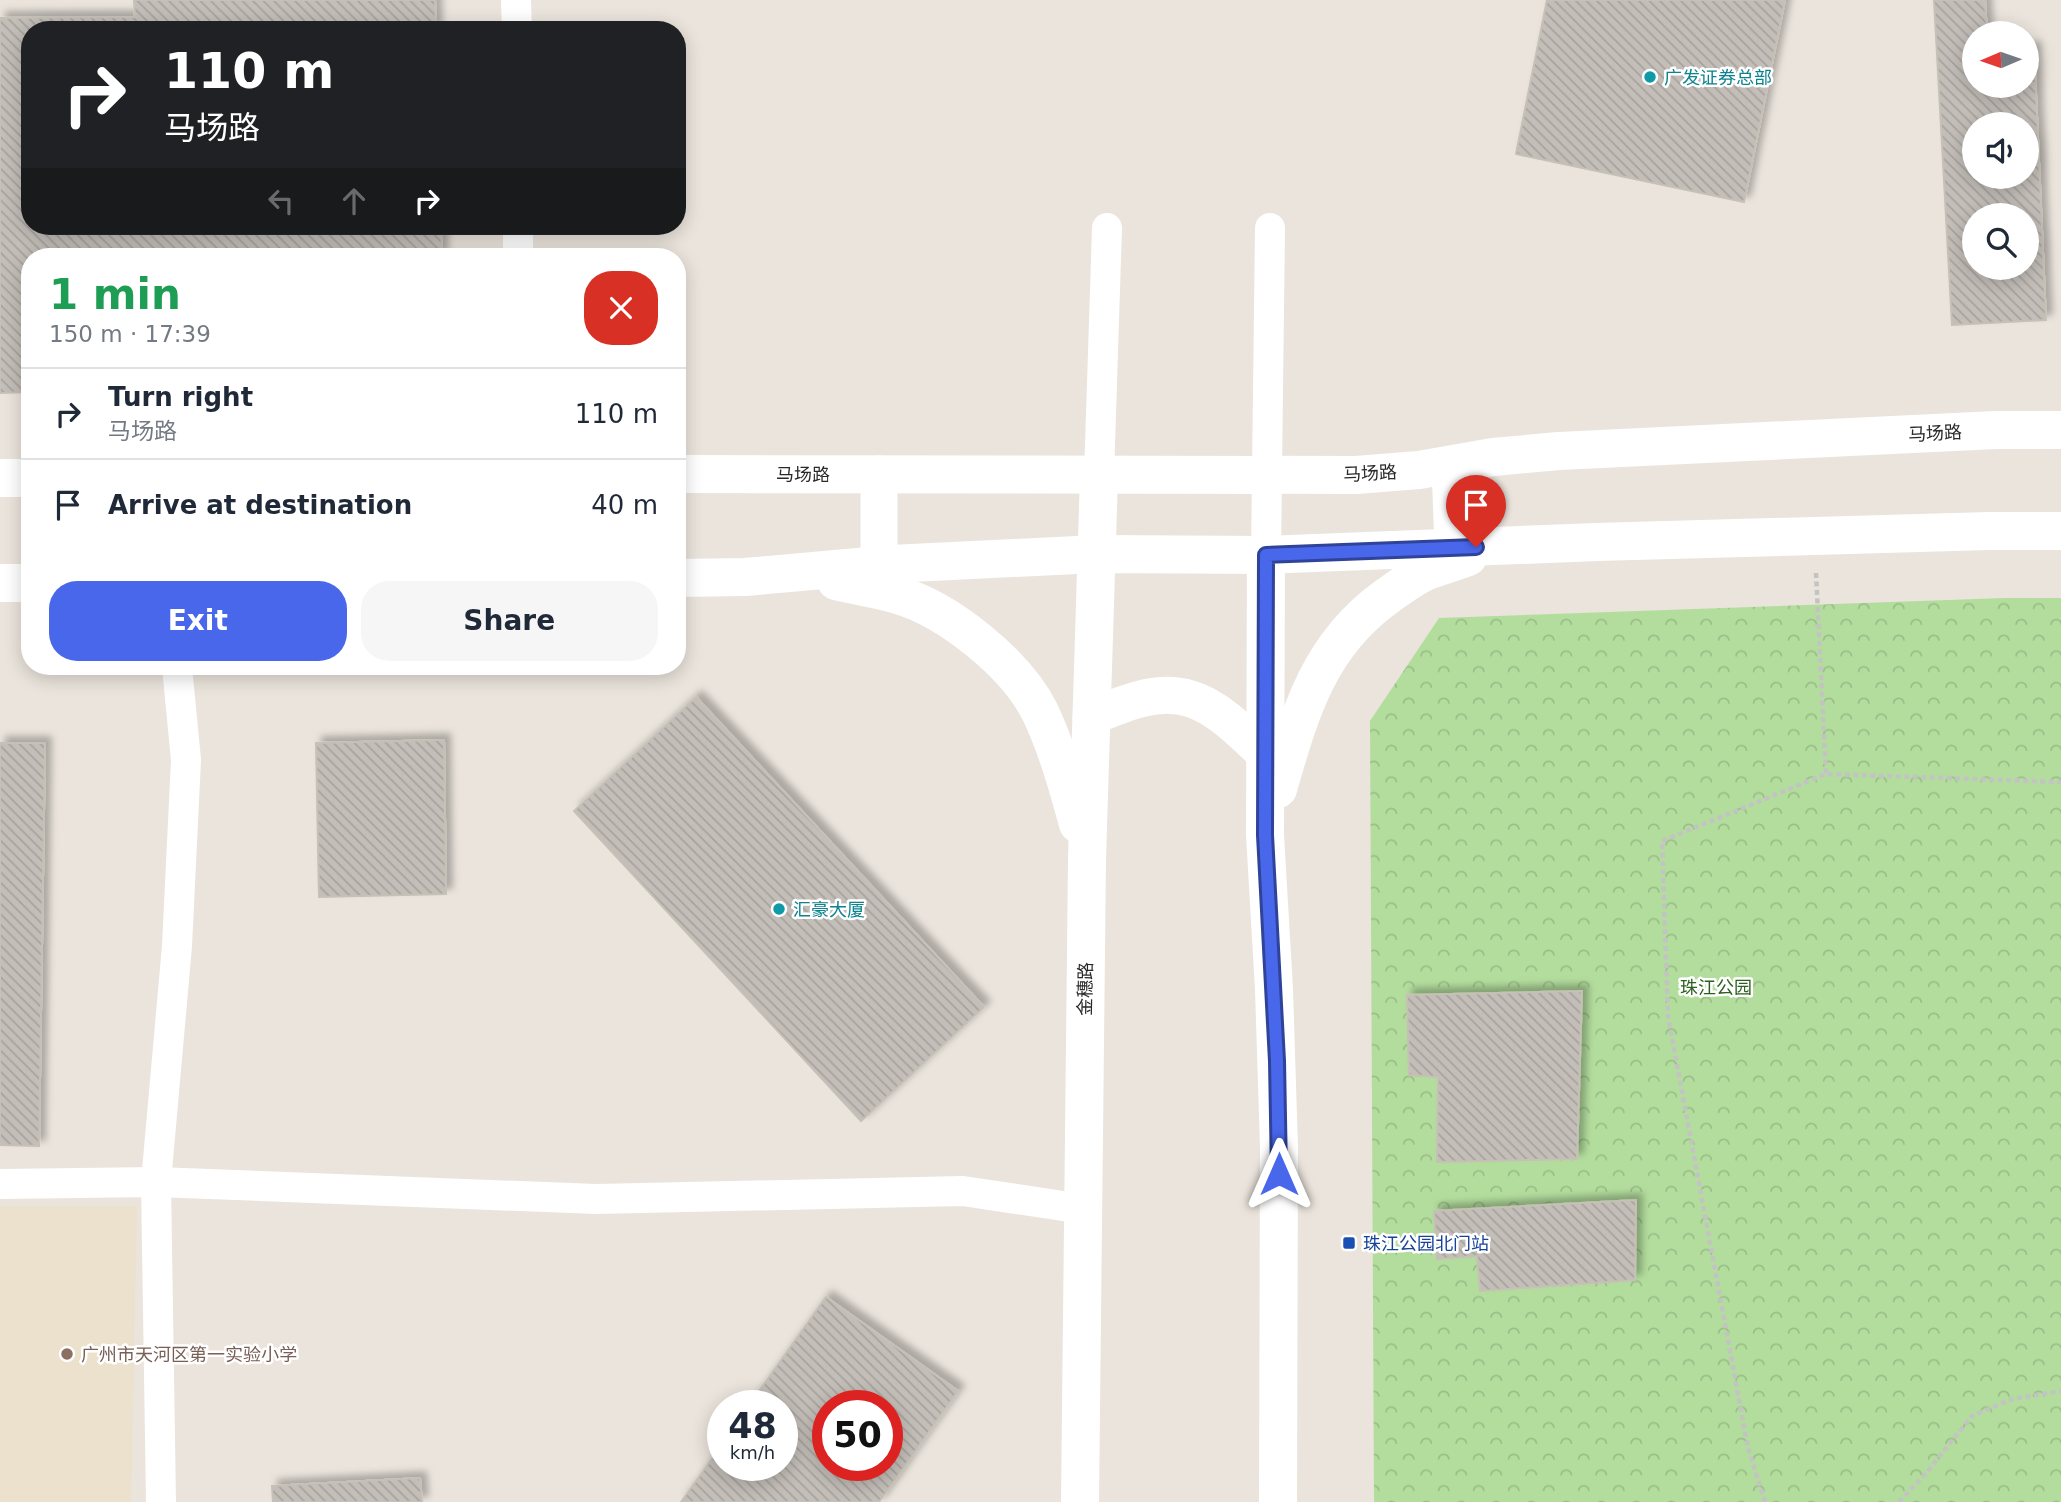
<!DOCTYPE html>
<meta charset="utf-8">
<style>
:root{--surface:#fff;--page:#f6f6f7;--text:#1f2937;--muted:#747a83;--line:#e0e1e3;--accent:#4967eb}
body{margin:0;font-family:"DejaVu Sans","Noto Sans SC",sans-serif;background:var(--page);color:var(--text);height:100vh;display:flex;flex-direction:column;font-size:26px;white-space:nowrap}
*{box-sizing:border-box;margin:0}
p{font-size:23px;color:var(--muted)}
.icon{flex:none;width:38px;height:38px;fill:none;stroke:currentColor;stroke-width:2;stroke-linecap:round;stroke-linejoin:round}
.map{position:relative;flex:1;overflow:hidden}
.sheet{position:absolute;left:21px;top:248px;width:665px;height:427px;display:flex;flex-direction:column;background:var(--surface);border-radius:28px;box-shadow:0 4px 18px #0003}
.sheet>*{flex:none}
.hud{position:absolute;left:21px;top:21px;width:665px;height:214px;border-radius:28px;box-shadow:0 4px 18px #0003;background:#202124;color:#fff;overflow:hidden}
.needle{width:46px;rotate:268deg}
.tools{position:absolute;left:1962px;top:21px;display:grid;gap:14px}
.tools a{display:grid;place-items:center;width:77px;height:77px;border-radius:50%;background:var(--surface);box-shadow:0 4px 18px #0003;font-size:35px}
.speed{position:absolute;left:707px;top:1390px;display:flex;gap:14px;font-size:35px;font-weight:700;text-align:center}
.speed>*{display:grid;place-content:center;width:91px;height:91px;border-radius:50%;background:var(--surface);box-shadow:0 4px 18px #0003;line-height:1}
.speed small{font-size:18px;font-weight:400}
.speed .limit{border:10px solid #d22;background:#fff;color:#111}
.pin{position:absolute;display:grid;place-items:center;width:60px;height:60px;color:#fff;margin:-72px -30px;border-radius:50% 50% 50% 0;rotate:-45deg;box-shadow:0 0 7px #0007}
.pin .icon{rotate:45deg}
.me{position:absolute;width:77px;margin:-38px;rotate:0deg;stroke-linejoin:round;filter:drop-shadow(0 0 5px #0008)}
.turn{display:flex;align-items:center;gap:24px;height:147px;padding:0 28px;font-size:32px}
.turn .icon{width:91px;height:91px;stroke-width:2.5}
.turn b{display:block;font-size:49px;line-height:60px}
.lanes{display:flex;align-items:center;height:66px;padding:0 28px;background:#0003;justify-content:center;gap:35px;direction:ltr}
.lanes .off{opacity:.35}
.round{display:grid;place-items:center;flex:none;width:74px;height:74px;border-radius:28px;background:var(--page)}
.summary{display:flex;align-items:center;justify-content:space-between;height:119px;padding:0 28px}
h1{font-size:42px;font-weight:800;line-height:52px;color:#1e9e55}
.action{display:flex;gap:14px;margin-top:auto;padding:14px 28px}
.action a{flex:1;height:80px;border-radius:28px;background:var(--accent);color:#fff;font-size:28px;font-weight:800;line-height:80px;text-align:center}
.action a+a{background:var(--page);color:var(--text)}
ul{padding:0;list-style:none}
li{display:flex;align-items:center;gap:21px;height:91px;padding:0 28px;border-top:2px solid var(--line)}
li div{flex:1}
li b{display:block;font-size:26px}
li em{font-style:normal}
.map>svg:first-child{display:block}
</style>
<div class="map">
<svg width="2061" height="1502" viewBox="0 0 2061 1502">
<defs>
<pattern id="park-crowns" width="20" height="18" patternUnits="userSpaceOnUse" patternTransform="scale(1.75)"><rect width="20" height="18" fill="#b3dd9d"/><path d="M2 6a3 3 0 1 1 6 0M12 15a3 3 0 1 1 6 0" fill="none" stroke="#9abe87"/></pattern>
<pattern id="building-back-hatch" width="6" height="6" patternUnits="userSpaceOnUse" patternTransform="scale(1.75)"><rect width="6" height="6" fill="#c3beb8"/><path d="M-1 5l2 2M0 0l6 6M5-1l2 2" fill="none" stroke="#a8a39e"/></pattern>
<filter id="shadow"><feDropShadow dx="6" dy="-6" stdDeviation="3.5" flood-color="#0004"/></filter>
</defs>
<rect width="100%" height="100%" fill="#eae4dc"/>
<polygon fill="#ebe1cd" points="0,1206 137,1206 131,1502 0,1502"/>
<polygon fill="url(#park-crowns)" points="2005,598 2061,598 2061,1502 1374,1502 1370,721 1439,618"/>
<g fill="url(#building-back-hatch)" stroke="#c6c0b6" stroke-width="2" fill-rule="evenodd" filter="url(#shadow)">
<polygon points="134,0 435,0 436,30 30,30 30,226 441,226 442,257 30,257 30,392 0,393 0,18 135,17"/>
<polygon points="1547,0 1785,0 1744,202 1516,154"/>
<path d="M1934,0H1985L1987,33H1974V86H2026V49L2034,48L2046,320L1952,325ZM1974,124H2026V177H1974ZM1974,215H2026V268H1974Z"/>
<polygon points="696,697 984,1007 861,1121 574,811"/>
<polygon points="444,740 446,894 319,897 316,743"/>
<polygon points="0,743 45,743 39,1146 0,1145"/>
<polygon points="1582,991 1577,1159 1437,1162 1438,1077 1409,1075 1407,995"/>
<polygon points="1636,1200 1635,1280 1480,1291 1477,1256 1437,1259 1434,1211"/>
<path d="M826,1297L958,1391L879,1502H681L723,1443V1465H782V1405H749ZM828,1405H887V1465H828Z"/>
<polygon points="420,1478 422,1502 273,1502 272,1486"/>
</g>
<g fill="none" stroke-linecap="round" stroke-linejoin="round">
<g stroke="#c3c3c3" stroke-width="4.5" stroke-dasharray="5 3.5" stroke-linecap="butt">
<polyline points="1816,573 1826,774"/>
<polyline points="1765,1502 1748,1448 1668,1016 1662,841 1826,774 2061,782"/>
<polyline points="1899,1502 1927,1472 1972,1416 2012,1399 2061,1391"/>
</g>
<g stroke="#fff" stroke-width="30">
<polyline points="516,0 517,30"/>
<polyline points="518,226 518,257"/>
<polyline points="1099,476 1107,228"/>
<polyline points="1266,555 1270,228"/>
<polyline points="0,1184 156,1182 596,1199 963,1191 1083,1209"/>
<polyline points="161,1502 156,1182 177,946 186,760 177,667"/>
</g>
<g stroke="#fff" stroke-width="37">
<polyline points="1450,466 1453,548"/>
<polyline points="879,474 879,565"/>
<path d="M1091,717C1122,704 1157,688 1191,699C1218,707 1245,735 1265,754"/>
</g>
<g stroke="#fff" stroke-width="38">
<polyline points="677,474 1356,475 1419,470 1493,457 1559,451 1996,430 2061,430"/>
<polyline points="0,478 30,478"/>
<polyline points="1266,555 1265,835 1274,989 1279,1148 1278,1502"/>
<polyline points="677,578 745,577 891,564 1097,554 1266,555 1597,542 1990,531 2061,531"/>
<path d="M836,581C856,586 878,589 898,595C949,610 1016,664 1040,712C1057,748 1068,787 1078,824"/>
<polyline points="0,583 30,583"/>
<path d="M1278,789C1300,713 1318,646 1386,597C1399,588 1413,577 1427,571C1441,566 1455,562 1468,557"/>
<polyline points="1080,1502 1087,859 1099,476"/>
</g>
</g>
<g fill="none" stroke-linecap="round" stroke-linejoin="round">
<defs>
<polyline id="route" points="1279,1174 1277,1061 1265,835 1266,555 1476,547"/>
</defs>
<use href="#route" stroke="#2f4399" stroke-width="18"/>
<use href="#route" stroke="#4967eb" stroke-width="12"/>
</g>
<g fill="#0f9aa8" stroke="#fff" stroke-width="2.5">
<circle cx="1650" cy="77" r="7"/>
<circle cx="779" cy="909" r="7"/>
</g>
<rect fill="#1a4fb4" stroke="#fff" stroke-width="2.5" x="1342" y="1236" width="14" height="14" rx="3.5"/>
<circle fill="#8d6e63" stroke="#fff" stroke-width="2.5" cx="67" cy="1354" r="7"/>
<g text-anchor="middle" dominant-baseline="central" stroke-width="5" stroke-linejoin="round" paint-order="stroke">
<g font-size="18" fill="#0d838f" stroke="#fff" text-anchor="start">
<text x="1664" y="77">广发证券总部</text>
<text x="793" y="909">汇豪大厦</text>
</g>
<g font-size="18" fill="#292929" stroke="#fff">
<text transform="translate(1935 433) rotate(-3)">马场路</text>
<text transform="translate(1370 473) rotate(-3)">马场路</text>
<text x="803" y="474">马场路</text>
<text transform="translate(1085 989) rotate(-89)">金穗路</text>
</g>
<g font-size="18" fill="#2d6020" stroke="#fff">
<text x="1716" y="987">珠江公园</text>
</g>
<g font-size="18" fill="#164399" stroke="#fff" text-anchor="start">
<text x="1363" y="1243">珠江公园北门站</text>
</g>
<g font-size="18" fill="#785e54" stroke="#fff" text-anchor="start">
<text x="81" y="1354">广州市天河区第一实验小学</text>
</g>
</g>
</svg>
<div class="tools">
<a><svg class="needle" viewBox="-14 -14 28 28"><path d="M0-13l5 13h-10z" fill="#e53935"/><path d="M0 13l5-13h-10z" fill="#747a83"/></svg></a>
<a><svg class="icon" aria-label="sound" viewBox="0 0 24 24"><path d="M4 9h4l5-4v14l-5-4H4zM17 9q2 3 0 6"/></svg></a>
<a><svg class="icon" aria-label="search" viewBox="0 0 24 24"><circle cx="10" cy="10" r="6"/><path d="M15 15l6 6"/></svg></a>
</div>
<div class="speed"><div>48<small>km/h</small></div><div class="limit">50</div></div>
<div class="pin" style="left:1476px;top:547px;background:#d93025"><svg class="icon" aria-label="arrive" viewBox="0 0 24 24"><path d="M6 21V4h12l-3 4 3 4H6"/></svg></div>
<svg class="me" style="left:1279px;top:1174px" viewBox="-20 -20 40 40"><path d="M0-17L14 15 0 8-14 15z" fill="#4967eb" stroke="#fff" stroke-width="4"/></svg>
<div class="hud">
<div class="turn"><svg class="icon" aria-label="right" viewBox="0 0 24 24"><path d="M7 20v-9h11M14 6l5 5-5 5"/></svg><div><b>110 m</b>马场路</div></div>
<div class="lanes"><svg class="icon off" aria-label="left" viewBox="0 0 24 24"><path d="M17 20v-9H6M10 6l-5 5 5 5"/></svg><svg class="icon off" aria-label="ahead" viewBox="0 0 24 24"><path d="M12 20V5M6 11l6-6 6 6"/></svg><svg class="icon" aria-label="right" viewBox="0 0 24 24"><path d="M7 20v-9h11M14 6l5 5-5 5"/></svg></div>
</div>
<section class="sheet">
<div class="summary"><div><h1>1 min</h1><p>150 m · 17:39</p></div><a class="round" style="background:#d93025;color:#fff"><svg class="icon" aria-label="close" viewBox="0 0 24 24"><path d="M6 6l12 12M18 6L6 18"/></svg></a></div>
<ul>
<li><svg class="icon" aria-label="right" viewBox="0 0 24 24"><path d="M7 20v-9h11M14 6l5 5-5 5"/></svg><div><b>Turn right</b><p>马场路</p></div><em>110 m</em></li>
<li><svg class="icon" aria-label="arrive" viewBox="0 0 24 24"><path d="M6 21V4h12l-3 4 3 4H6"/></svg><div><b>Arrive at destination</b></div><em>40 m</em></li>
</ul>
<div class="action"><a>Exit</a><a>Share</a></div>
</section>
</div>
